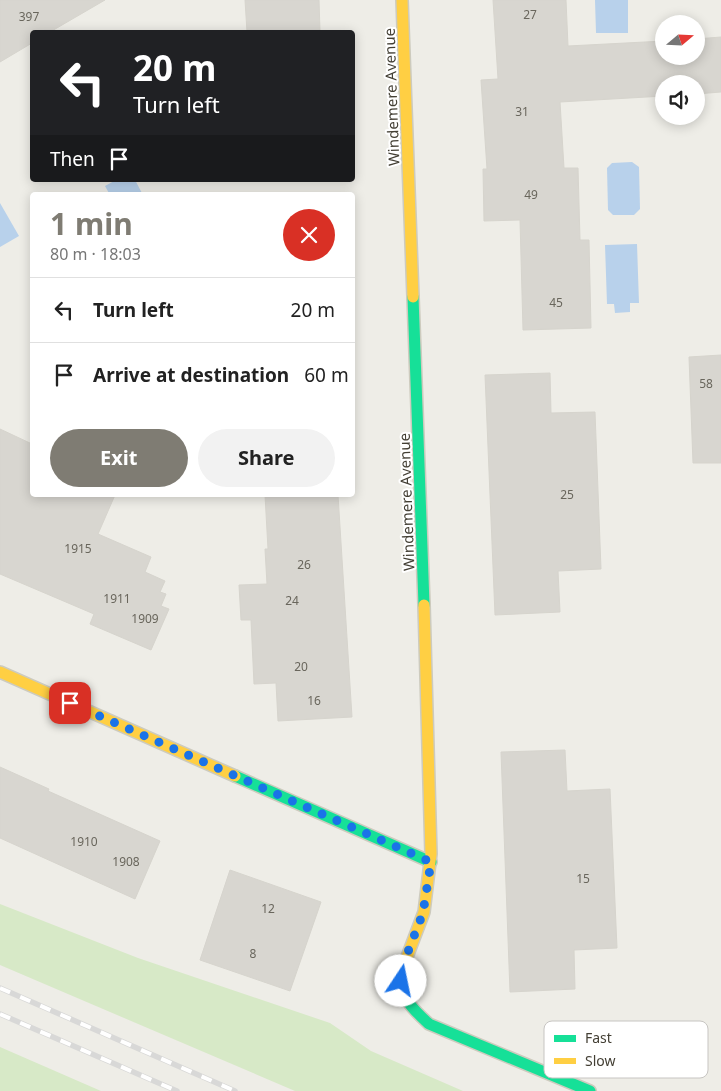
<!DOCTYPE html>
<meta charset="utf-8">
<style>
:root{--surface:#fff;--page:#f2f2f2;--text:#222;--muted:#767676;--line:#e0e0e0;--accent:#7f7c73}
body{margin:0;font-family:"Noto Sans",sans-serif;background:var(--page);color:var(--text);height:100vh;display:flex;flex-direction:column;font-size:19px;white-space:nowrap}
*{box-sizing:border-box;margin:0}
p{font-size:16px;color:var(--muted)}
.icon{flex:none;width:28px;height:28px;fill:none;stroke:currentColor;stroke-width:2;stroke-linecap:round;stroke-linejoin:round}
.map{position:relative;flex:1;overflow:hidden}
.panel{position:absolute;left:30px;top:192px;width:325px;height:305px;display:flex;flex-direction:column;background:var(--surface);border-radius:5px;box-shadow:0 2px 12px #0003}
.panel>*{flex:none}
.banner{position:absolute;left:30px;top:30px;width:325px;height:152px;border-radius:5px;box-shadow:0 2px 12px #0003;background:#202124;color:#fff;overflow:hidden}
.needle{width:32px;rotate:71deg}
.controls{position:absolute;left:655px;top:15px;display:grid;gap:10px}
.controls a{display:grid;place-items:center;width:50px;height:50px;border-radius:50%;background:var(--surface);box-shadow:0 2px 12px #0003;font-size:25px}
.pin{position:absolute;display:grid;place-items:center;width:42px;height:42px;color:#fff;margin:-21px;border-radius:10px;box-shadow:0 2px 8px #0006}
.me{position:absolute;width:55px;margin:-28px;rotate:11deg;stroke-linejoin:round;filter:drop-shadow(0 0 4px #0008)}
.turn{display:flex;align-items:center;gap:18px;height:105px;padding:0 20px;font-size:22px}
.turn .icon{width:65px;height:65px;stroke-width:2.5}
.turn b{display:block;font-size:35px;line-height:42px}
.then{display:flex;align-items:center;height:48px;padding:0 20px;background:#0003;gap:10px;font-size:19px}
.round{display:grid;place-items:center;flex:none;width:52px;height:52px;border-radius:26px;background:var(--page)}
.summary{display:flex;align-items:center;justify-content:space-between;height:85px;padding:0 20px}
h1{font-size:30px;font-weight:700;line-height:38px;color:var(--accent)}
.button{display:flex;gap:10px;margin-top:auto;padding:10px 20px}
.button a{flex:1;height:58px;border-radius:30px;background:var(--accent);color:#fff;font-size:20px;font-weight:700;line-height:58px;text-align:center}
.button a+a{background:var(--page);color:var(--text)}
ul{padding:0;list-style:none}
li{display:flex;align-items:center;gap:15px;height:65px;padding:0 20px;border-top:1px solid var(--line)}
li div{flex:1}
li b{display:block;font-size:19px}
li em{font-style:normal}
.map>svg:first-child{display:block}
</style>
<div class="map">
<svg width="721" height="1091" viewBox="0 0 721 1091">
<rect width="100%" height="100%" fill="#eeede7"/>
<g fill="#d7e9c7">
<polygon points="0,904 138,958 330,1023 371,1051 463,1091 295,1091 0,965"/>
<polygon points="0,1047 101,1091 0,1091"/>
</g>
<g fill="#b8d1eb">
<polygon points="595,0 628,0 628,33 596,33"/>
<polygon points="632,162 639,167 640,209 634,215 613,215 608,210 607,168 612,163"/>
<polygon points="116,180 135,180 143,195 110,195 105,186"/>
<polygon points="0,203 19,236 0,247"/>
<polygon points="637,244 639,303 630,303 630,312 615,313 614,304 607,304 605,245"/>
</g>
<g fill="#d8d6d0" stroke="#d6d4cd">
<polygon points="0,0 105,0 50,32 32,32 32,43 0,62"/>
<polygon points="245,0 319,0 320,32 247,32"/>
<polygon points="493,0 566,0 568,46 664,41 664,56 696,56 696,39 721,37 721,92 696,94 696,84 664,84 664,96 560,102 564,168 578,168 580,240 589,240 591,328 523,330 520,220 484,221 483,169 487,169 481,80 498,79"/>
<polygon points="721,355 721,463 693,463 689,357"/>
<polygon points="550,373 551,413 595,412 601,569 558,571 560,612 495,615 485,375"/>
<polygon points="0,429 32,444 32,495 115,495 98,534 151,557 145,572 165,581 160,592 166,594 161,606 169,609 151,650 90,624 94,614 0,574"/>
<polygon points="265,495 338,495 352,717 278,721 276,683 254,684 251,620 241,620 239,585 267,584 265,549 268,549"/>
<polygon points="565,750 567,791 610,789 617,948 574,950 575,989 510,992 501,752"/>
<polygon points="0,767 49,789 48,791 160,841 135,899 0,838"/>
<polygon points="230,870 321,902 290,991 200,960"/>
</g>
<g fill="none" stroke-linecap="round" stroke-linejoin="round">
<defs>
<g id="fast">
<polyline points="413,297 424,605"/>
<polyline points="235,776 431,862"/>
<path d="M402,981C402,1000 416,1012 429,1024L590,1091"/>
</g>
<g id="slow">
<polyline points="402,0 413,297"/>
<polyline points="0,672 235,776"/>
<polyline points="402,981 407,957 424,912 431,854 424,605"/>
</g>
</defs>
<use href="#fast" stroke="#cdcbbe" stroke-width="14"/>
<use href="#slow" stroke="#cdcbbe" stroke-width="14"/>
<use href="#fast" stroke="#16e098" stroke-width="11"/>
<use href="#slow" stroke="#ffcf43" stroke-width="11"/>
<defs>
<g id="rail">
<polyline points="0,988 235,1091"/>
<polyline points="0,1014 177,1091"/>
</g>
</defs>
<use href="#rail" stroke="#d8d8d7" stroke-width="5.5"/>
<use href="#rail" stroke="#fff" stroke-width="4" stroke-dasharray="11" stroke-linecap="butt"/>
</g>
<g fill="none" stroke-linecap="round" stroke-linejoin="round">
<polyline stroke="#1a73e8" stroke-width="9" stroke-dasharray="0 16.2" points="70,703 431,862 423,913 404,962 401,981"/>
</g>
<g text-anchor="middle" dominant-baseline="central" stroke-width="4" stroke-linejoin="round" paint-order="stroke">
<g font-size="12" fill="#69665c">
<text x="530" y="14">27</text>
<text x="29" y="16">397</text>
<text x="522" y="111">31</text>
<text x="531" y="194">49</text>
<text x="556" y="302">45</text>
<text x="706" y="383">58</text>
<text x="567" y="494">25</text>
<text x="78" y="548">1915</text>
<text x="304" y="564">26</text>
<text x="117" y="598">1911</text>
<text x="292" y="600">24</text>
<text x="145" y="618">1909</text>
<text x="301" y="666">20</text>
<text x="314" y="700">16</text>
<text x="84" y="841">1910</text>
<text x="126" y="861">1908</text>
<text x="583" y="878">15</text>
<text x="268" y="908">12</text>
<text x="253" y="953">8</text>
</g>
<g font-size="15" fill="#433f34" stroke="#fff">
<text transform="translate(391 97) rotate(-92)">Windemere Avenue</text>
<text transform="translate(406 502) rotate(-92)">Windemere Avenue</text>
</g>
</g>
<rect x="544" y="1021" width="164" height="57" rx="8" fill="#fff" stroke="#c7c5c2" stroke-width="1"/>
<rect x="554" y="1035" width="22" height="7" fill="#16e098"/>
<rect x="554" y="1058" width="22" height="6" fill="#ffcf43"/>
<g font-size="14" fill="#433f34">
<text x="585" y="1043">Fast</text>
<text x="585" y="1066">Slow</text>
</g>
</svg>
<div class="controls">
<a><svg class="needle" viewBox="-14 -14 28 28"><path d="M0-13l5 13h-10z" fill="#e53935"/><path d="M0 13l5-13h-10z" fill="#767676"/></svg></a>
<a><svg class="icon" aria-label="sound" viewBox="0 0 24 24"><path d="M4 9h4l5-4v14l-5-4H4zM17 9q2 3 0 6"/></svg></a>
</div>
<div class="pin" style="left:70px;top:703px;background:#d93025"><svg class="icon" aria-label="arrive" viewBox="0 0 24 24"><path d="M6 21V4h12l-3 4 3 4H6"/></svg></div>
<svg class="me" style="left:401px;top:981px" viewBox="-20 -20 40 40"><circle r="19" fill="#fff"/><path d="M0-13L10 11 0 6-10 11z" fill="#1a73e8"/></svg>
<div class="banner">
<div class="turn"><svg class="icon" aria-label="left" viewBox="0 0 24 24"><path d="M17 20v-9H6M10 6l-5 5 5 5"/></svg><div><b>20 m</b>Turn left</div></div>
<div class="then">Then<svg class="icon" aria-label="arrive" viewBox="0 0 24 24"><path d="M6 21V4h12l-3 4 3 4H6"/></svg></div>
</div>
<section class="panel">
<div class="summary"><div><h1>1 min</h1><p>80 m · 18:03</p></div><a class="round" style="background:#d93025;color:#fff"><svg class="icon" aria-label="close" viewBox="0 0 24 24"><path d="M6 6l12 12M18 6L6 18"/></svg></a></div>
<ul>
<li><svg class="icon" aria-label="left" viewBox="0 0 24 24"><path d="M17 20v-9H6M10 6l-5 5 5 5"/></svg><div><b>Turn left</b></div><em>20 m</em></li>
<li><svg class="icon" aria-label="arrive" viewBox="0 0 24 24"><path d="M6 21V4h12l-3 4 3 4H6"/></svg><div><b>Arrive at destination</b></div><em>60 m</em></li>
</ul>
<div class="button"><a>Exit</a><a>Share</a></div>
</section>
</div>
